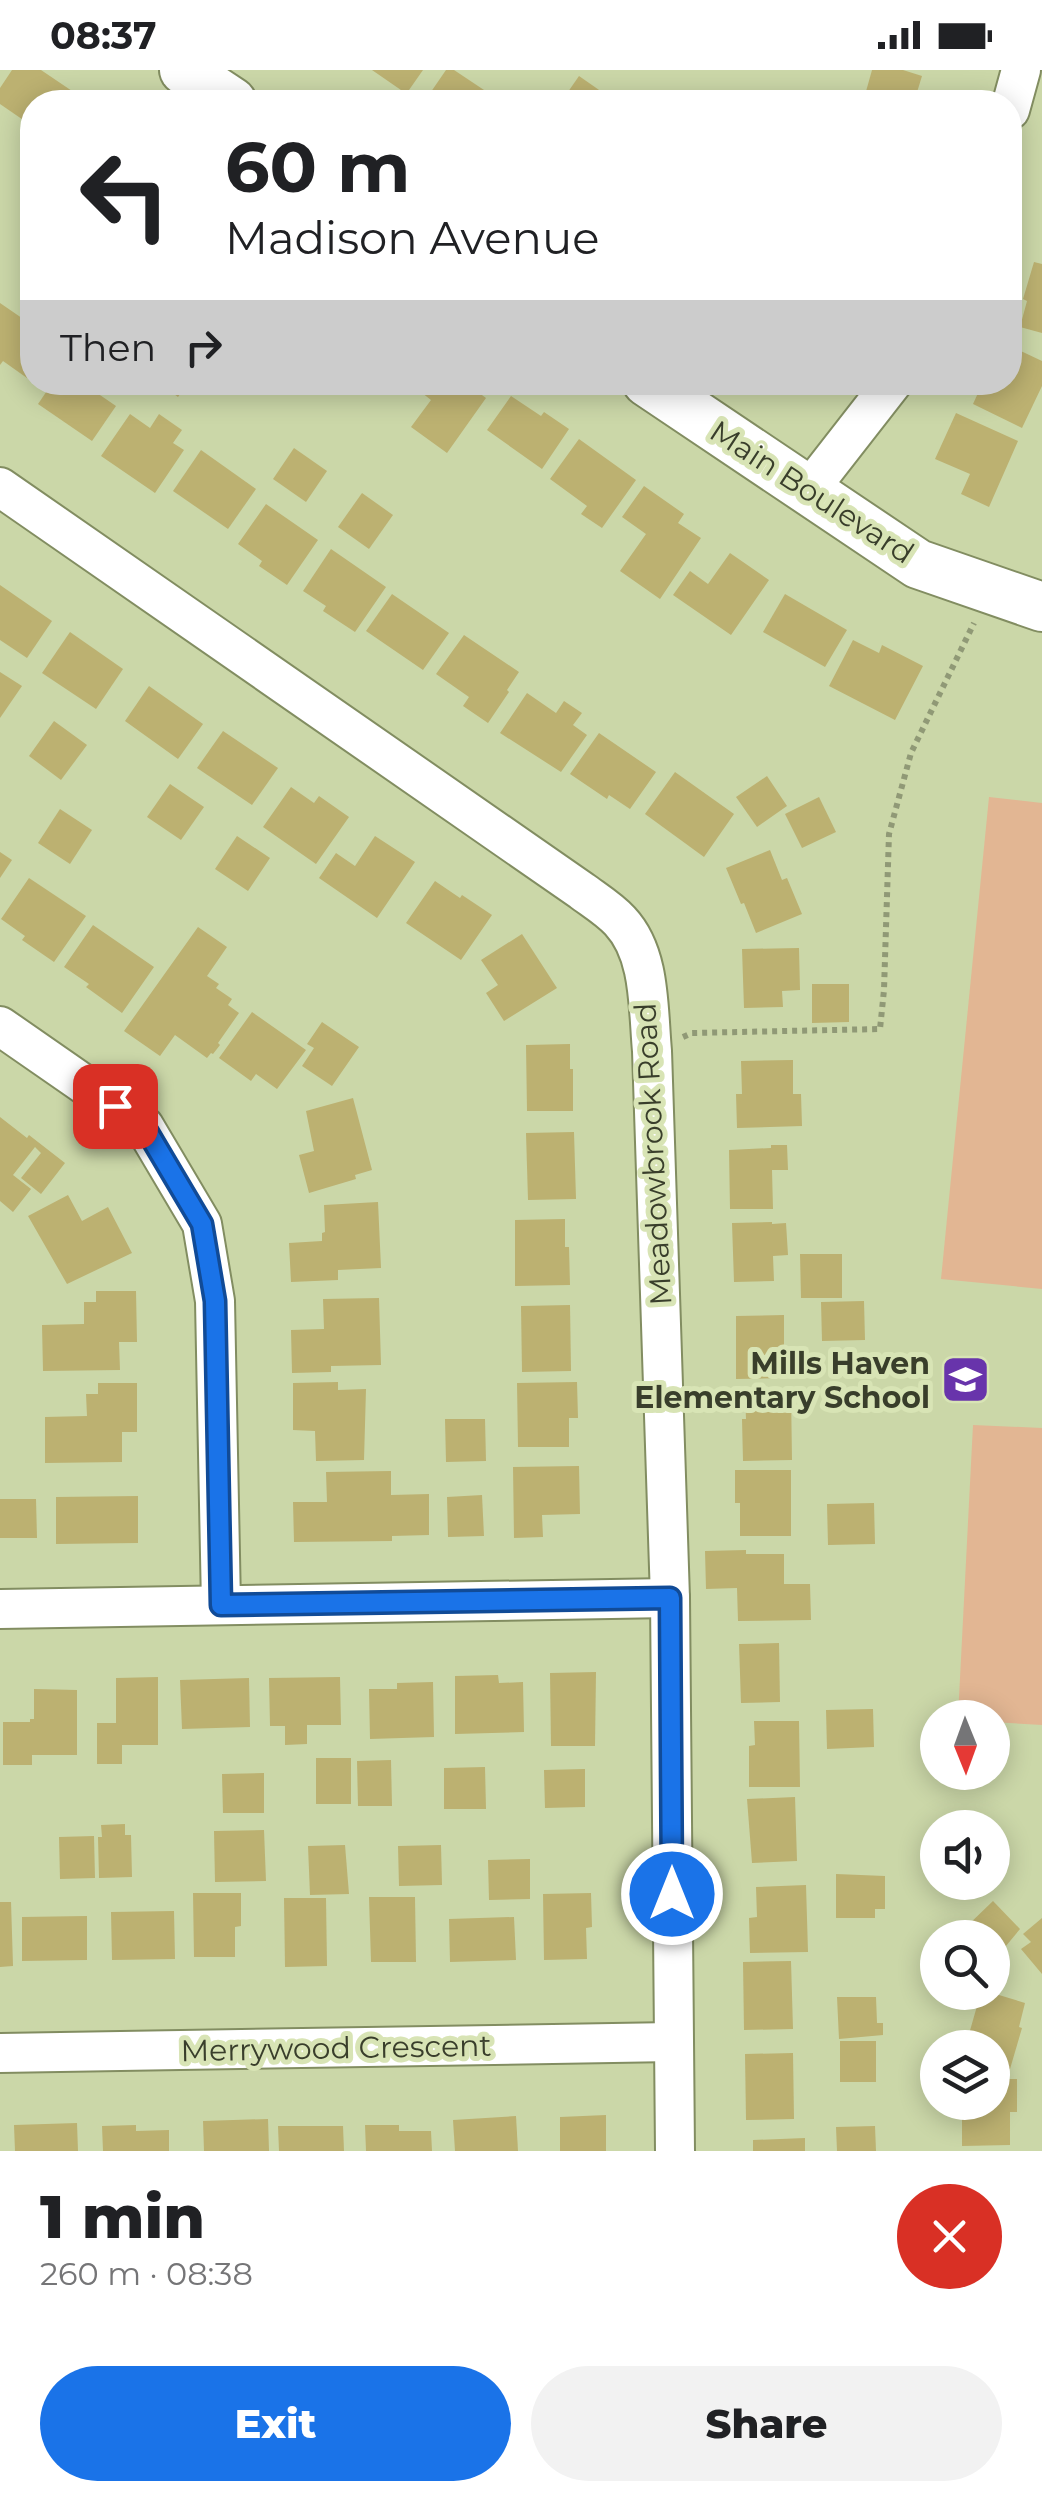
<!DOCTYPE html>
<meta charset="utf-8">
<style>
:root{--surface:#fff;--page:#f2f2f2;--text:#202124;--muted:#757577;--accent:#1a73e8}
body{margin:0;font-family:Montserrat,sans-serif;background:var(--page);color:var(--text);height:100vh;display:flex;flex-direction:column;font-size:38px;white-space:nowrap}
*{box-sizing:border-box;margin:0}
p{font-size:32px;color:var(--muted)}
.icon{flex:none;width:55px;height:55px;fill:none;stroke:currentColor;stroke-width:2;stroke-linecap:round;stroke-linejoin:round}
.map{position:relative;height:2081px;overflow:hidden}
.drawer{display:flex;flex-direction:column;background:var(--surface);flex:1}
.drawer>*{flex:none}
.top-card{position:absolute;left:20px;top:20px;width:1002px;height:305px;border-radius:40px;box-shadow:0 5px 25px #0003;background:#fff;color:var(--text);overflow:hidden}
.needle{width:65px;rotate:179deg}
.buttons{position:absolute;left:920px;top:1630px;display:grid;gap:20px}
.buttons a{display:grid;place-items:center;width:90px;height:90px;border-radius:50%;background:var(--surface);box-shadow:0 5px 25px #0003;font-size:50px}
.pin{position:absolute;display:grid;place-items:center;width:85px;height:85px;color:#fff;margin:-42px;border-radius:20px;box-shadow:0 5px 15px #0006}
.me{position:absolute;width:110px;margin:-55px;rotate:0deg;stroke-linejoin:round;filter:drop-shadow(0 0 8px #0008)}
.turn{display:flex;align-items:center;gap:35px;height:210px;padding:0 40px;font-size:45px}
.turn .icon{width:130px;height:130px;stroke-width:2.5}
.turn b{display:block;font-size:70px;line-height:85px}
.then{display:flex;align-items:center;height:95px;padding:0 40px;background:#0003;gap:20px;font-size:38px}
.round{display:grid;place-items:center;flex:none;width:105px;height:105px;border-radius:52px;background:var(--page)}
.summary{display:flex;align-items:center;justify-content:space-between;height:170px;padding:0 40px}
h1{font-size:60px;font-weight:800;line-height:75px}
.action{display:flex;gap:20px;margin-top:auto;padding:20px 40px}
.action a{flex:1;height:115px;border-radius:60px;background:var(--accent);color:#fff;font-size:40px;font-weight:800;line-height:115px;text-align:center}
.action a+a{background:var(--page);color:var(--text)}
.status{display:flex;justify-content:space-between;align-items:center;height:70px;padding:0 50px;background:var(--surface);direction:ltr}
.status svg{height:28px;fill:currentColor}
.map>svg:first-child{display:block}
</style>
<div class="status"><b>08:37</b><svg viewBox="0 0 49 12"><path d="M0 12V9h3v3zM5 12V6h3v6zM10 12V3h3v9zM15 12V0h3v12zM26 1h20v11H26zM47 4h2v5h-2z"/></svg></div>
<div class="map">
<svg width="1042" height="2081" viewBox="0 0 1042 2081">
<rect width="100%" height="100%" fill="#cbd7a8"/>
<g fill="#e2b693">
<polygon points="989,727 1042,733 1042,1219 941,1209"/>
<polygon points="973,1355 1042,1358 1042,1655 993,1652 992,1648 958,1647"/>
</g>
<g fill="#bcb171">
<polygon points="12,0 41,0 75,23 68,32 32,32 32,56 0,34 0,18"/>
<polygon points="372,0 423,0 409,20 416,25 414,29"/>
<polygon points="446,0 454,0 502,32 424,32"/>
<polygon points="872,0 903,0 922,6 914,32 863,32"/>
<polygon points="579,6 612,29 609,32 561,32"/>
<polygon points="1034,192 1042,194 1042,263 1020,257 1027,231 1023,229"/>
<polygon points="0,233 32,255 32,300 27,308 3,291 0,295"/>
<polygon points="1010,276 1042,291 1042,316 1022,358 973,334 983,312 1010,312"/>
<polygon points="53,312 81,312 116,336 92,371 38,334"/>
<polygon points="158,312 188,312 178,327"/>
<polygon points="414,312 464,312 486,328 447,383 411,357 431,330 412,315"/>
<polygon points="511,326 541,346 544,342 569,359 542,399 487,360"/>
<polygon points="956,343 1018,371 989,437 961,424 970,404 935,389"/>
<polygon points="130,344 150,358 159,344 182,360 173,373 184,380 155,423 101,386"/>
<polygon points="579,369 636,410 602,458 581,444 587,436 550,409"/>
<polygon points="294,378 327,401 306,432 273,409"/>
<polygon points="201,380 256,419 228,459 173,421"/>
<polygon points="644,416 684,444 678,453 701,468 660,529 620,501 646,464 622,447"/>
<polygon points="362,423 393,445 369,479 338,457"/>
<polygon points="266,434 318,470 287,515 259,496 262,491 238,474"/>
<polygon points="331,479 386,517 355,562 323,541 326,536 303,521"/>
<polygon points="730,483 769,510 731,565 673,525 690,501 708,514"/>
<polygon points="0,515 52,551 27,588 0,570"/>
<polygon points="392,524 449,563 423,600 366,561"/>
<polygon points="785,524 847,560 825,597 763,562"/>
<polygon points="70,562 123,599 96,639 42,603"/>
<polygon points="464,565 519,602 507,620 509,622 488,653 463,636 469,627 436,604"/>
<polygon points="853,570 879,583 882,575 923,596 895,650 829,616"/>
<polygon points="0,602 22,616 0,648"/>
<polygon points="149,616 203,654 178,689 125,651"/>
<polygon points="527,623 556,643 564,631 582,643 573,655 587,665 561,702 500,663"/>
<polygon points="54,651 87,675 61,710 29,686"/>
<polygon points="223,661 278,698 252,735 197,698"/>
<polygon points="599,663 656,702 630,739 609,725 607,729 570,704"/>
<polygon points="675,702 734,744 704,787 645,744"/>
<polygon points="767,706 787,736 757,757 736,727"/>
<polygon points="170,714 204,737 181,770 147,747"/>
<polygon points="291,717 314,733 319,726 349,747 316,794 263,757"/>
<polygon points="819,727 836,762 802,778 785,744"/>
<polygon points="60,739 92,760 70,794 38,773"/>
<polygon points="237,766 270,788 248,821 215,799"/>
<polygon points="375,766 415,792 377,848 319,808 336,783 355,796"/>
<polygon points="770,780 782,810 787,808 802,844 756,863 744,833 741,834 726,798"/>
<polygon points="0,782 12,790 0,808"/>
<polygon points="29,808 86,846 54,892 22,870 25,866 1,849"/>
<polygon points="435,811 460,828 462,825 492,845 461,890 406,853"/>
<polygon points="93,855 154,897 122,943 86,917 89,914 64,897"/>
<polygon points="198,857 227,877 207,906 219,914 216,918 232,929 228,935 239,943 218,973 220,975 213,984 211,983 207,988 175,965 160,986 124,961"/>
<polygon points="522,864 557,918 504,951 486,923 498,915 481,890"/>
<polygon points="799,878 800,920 782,921 783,937 744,938 742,879"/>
<polygon points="812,914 849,914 849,952 812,953"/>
<polygon points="252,942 306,980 277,1019 256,1004 251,1011 219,988"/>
<polygon points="322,952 359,977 332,1016 302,996 314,978 307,974"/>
<polygon points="570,974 570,999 573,999 573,1041 527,1041 526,975"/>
<polygon points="793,990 793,1024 801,1024 802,1056 737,1058 736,1024 742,1024 741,991"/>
<polygon points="353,1028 372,1100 355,1105 356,1109 309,1123 299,1085 314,1081 306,1041"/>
<polygon points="0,1047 27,1068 29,1065 65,1093 41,1124 21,1108 41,1083 35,1077 13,1105 31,1119 13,1142 0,1131"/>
<polygon points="574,1062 576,1129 528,1130 526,1063"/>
<polygon points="771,1075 787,1075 788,1100 772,1100 773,1139 730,1139 729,1080 771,1078"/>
<polygon points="68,1125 82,1151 108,1137 132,1183 67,1214 28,1146"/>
<polygon points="378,1132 381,1198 338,1200 338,1210 291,1212 289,1173 322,1171 322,1163 325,1162 324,1135"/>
<polygon points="565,1149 565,1177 569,1177 570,1215 515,1216 515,1150"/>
<polygon points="772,1152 772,1154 786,1153 788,1185 773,1186 774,1211 734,1212 732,1153"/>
<polygon points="800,1184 842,1184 842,1228 801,1228"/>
<polygon points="96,1221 136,1221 137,1272 119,1272 120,1300 43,1301 42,1255 84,1254 84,1232 96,1232"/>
<polygon points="379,1228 381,1295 331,1296 331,1302 292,1303 291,1260 324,1259 323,1229"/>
<polygon points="864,1231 865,1270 822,1271 821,1232"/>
<polygon points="570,1235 571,1301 522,1302 521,1236"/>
<polygon points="784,1245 784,1308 736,1309 736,1246"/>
<polygon points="338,1312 338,1320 366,1319 364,1390 316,1391 315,1361 293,1360 293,1313"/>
<polygon points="577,1312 578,1348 569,1348 569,1377 518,1377 517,1313"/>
<polygon points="98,1313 137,1313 137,1362 122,1362 122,1392 45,1393 45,1347 87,1346 86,1324 98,1324"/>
<polygon points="745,1322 791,1322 792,1390 743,1391 742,1349 746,1349"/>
<polygon points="445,1349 485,1349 486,1391 446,1392"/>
<polygon points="579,1396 580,1444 542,1445 543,1467 514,1468 513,1397"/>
<polygon points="735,1400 791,1400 791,1466 740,1466 740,1433 735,1433"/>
<polygon points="391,1401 391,1425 429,1424 429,1465 392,1466 392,1471 294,1472 293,1432 327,1432 326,1402"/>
<polygon points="482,1425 484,1466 448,1467 447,1427"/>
<polygon points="138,1426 138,1473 56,1474 56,1427"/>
<polygon points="0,1429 36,1429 37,1468 0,1468"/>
<polygon points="874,1433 875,1474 828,1475 827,1434"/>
<polygon points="746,1480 746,1484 784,1484 784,1514 810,1514 811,1550 738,1551 737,1518 706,1519 705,1481"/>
<polygon points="779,1573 780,1632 741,1633 739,1574"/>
<polygon points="596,1602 595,1676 551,1676 550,1603"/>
<polygon points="498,1605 499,1613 523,1612 524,1662 455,1664 455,1606"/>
<polygon points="158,1607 158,1675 122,1675 122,1694 97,1694 97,1653 116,1653 116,1608"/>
<polygon points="340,1607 341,1655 307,1655 307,1674 285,1675 285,1656 270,1656 269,1608"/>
<polygon points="249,1608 250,1657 182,1659 180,1610"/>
<polygon points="433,1612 434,1667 370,1669 369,1619 397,1619 397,1613"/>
<polygon points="34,1619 77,1620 77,1685 32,1685 32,1695 3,1695 3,1652 30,1652 30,1649 34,1649"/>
<polygon points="873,1639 874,1677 827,1679 826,1640"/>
<polygon points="754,1651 799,1651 800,1717 749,1717 749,1676 755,1675"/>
<rect x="316" y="1688" width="35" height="46"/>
<polygon points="391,1690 392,1736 358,1736 357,1691"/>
<polygon points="485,1697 486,1739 444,1739 444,1698"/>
<polygon points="585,1699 585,1737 545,1738 544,1700"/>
<polygon points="264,1703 264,1743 223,1743 222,1704"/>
<polygon points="795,1727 797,1791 752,1793 747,1729"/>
<polygon points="125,1754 125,1765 131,1765 132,1807 99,1808 98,1767 102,1767 101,1755"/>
<polygon points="264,1760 266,1811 215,1812 214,1761"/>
<polygon points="94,1766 95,1808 60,1809 59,1767"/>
<polygon points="345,1775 349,1824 310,1825 308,1776"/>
<polygon points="441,1775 442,1815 399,1816 398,1776"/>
<polygon points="530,1789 530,1829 489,1830 488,1790"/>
<polygon points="836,1804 885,1806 885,1839 875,1839 875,1848 836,1848"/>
<polygon points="806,1815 808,1882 750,1883 749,1848 757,1847 756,1817"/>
<polygon points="193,1823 241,1823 241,1856 235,1857 235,1887 194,1887"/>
<polygon points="591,1823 592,1857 586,1858 587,1889 544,1890 543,1824"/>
<polygon points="369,1827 415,1827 416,1892 371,1892"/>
<polygon points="284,1828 326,1828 327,1896 285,1897"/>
<polygon points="993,1831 1020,1859 1001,1882 998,1880 992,1885 992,1868 974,1868 965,1858"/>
<polygon points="0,1832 11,1832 13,1896 0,1897"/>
<polygon points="174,1841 175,1889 112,1890 111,1842"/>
<polygon points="87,1846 87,1890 22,1891 22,1847"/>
<polygon points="514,1847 516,1890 450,1892 449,1849"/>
<polygon points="1042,1848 1042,1904 1021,1879 1031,1872 1023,1864"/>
<polygon points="791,1891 793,1959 744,1960 743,1892"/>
<polygon points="981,1922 989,1922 1025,1933 1019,1957 1022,1958 1010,1999 992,1994 992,1978 965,1978"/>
<polygon points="837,1927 876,1927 877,1953 883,1953 883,1965 839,1969"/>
<rect x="840" y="1971" width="36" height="41"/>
<polygon points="793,1983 794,2049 746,2050 745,1984"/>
<polygon points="992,2009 1017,2009 1017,2042 1010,2042 1010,2075 962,2076 962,2032 992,2032"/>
<polygon points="606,2045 606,2081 560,2081 560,2047"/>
<polygon points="516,2046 518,2081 455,2081 453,2050"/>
<polygon points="268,2049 269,2081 204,2081 203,2051"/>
<polygon points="77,2053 78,2081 15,2081 14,2055"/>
<polygon points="136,2055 136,2061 169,2060 169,2081 103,2081 102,2056"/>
<polygon points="365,2055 399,2055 399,2061 431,2061 432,2081 366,2081"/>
<polygon points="278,2056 343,2056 344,2081 279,2081"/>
<polygon points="875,2056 876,2081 837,2081 836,2057"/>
<polygon points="805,2068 805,2081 753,2081 753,2070"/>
</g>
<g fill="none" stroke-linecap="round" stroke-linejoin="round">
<defs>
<g id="minor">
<polyline points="1010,40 1021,0"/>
<path d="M0,417L582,821C594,830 609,839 620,851C651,884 648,938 652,981L670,1528L675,2081"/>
<polyline points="808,421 893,312"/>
<polyline points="0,956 144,1056 202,1154 215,1231 221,1535"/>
<polyline points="0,1539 670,1528"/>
<polyline points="0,1983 673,1972"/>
</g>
<g id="tertiary">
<polyline points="184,0 232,32"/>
<polyline points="647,312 918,494 1042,537"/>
</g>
</defs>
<use href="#minor" stroke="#828d61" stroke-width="42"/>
<use href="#tertiary" stroke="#828d61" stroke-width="52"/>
<polyline stroke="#909976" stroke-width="6" stroke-dasharray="5 5" stroke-linecap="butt" points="683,967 692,963 880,959 884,920 889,764 911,683 974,553"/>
<use href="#minor" stroke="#fff" stroke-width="38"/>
<use href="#tertiary" stroke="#fff" stroke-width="48"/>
</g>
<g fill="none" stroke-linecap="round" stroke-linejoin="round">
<defs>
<polyline id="route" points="115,1036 144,1056 202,1154 215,1231 221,1535 670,1528 672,1824"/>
</defs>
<use href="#route" stroke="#114b97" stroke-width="25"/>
<use href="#route" stroke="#1a73e8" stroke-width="18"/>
</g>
<defs>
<symbol id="school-square" viewBox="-11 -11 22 22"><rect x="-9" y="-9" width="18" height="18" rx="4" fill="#6834ab" stroke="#d8e4b5"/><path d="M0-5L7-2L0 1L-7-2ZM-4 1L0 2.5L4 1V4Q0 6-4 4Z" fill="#fff"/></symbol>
</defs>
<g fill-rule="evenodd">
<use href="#school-square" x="938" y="1282" width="55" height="55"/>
</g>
<g text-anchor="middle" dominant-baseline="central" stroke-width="10" stroke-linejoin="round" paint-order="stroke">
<g font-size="30" fill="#393e2b" stroke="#d8e4b5">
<text transform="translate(812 422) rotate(33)">Main Boulevard</text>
<text transform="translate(653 1084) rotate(-93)">Meadowbrook Road</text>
<text transform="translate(336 1978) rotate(-1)">Merrywood Crescent</text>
</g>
<g font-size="30" font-weight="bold" fill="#393e2b" stroke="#d8e4b5" text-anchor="end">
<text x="930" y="1293">Mills Haven<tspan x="930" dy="34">Elementary School</tspan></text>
</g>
</g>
</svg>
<div class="buttons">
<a><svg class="needle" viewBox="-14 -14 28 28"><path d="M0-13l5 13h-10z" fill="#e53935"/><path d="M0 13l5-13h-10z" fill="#757577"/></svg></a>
<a><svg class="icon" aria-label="sound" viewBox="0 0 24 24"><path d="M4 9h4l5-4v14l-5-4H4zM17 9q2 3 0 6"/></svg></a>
<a><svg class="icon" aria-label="search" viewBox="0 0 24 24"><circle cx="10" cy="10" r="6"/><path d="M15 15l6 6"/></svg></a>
<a><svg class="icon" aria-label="layers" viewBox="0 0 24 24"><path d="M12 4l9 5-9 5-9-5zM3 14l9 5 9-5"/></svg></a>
</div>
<div class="pin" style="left:115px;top:1036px;background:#d93025"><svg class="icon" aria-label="arrive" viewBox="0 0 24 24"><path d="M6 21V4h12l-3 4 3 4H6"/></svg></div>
<svg class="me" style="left:672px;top:1824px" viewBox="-20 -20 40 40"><circle r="17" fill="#1a73e8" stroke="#fff" stroke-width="3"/><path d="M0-11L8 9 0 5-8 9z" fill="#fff"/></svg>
<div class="top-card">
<div class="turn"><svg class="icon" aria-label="left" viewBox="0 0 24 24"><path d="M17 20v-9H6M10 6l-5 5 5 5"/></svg><div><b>60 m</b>Madison Avenue</div></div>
<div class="then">Then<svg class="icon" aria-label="right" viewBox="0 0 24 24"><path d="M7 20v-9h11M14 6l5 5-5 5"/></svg></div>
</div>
</div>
<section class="drawer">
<div class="summary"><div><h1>1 min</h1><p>260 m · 08:38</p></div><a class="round" style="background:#d93025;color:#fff"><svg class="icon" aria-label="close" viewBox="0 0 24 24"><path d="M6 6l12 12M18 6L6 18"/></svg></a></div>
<div class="action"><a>Exit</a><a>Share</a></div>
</section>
